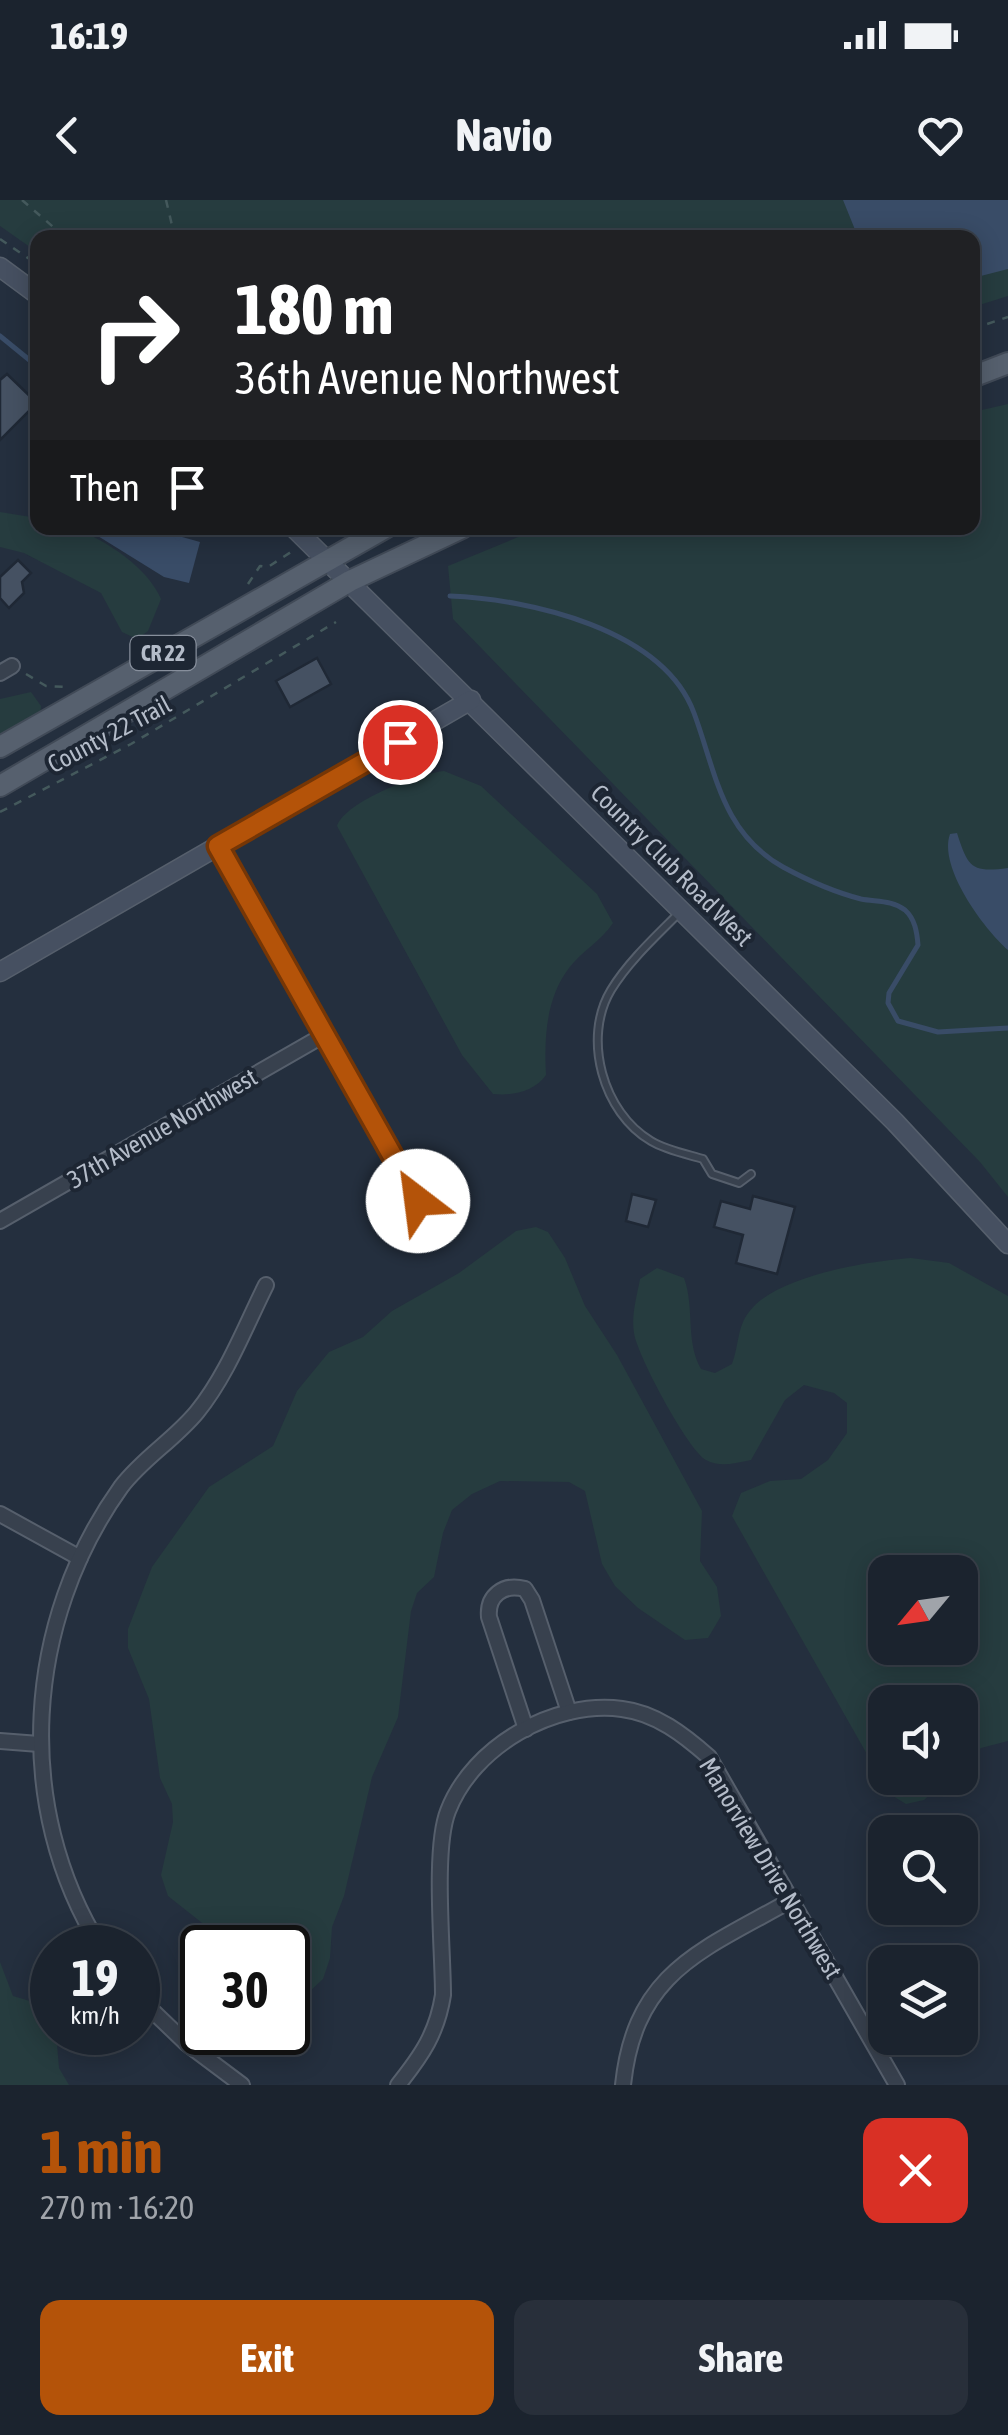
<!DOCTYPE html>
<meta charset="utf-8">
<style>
:root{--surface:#1b232e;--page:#282f3a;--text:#f1f3f6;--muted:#a0a4aa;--line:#39404a;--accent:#b45309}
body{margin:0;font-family:"Asap Condensed",sans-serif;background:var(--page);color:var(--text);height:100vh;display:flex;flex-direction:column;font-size:38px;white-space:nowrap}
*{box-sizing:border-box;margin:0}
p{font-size:32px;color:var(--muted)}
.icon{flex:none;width:55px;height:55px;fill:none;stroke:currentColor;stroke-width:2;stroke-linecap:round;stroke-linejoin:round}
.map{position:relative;height:1885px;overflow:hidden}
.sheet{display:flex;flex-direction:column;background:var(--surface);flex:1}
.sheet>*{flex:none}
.top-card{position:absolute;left:30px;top:30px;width:950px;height:305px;border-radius:20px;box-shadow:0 5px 25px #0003,0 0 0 2px var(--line);background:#202124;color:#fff;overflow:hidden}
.needle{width:65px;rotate:241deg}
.controls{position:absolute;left:868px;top:1355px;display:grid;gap:20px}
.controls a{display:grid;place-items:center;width:110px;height:110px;border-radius:20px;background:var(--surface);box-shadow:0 5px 25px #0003,0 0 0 2px var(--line);font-size:50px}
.speed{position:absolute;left:30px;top:1725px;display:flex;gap:20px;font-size:50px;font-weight:700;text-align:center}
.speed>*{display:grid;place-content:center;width:130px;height:130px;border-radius:50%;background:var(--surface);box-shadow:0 5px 25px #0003,0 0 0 2px var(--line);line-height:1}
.speed small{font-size:25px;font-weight:400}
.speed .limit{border:5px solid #111;border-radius:15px;background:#fff;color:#111}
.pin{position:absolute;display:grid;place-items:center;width:85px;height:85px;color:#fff;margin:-42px;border:5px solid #fff;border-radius:50%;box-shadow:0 2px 10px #0007}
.me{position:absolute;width:110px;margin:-55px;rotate:330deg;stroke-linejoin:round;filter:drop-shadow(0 0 8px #0008)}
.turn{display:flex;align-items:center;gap:35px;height:210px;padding:0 40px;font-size:45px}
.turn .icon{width:130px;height:130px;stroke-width:2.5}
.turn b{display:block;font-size:70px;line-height:85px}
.then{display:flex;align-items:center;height:95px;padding:0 40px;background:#0003;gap:20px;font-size:38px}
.round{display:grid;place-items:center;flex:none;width:105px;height:105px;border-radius:20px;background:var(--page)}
.overview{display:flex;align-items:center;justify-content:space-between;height:170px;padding:0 40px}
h1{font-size:60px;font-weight:700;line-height:75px;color:var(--accent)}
.primary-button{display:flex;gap:20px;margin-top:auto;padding:20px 40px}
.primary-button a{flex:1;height:115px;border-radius:20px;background:var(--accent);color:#fff;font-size:40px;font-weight:700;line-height:115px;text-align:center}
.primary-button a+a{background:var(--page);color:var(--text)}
.status{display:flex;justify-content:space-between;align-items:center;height:70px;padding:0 50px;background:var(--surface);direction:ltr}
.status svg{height:28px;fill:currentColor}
header{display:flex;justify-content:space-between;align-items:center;height:130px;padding:0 40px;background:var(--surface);font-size:45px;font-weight:700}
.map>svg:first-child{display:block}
</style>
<div class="status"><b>16:19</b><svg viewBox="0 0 49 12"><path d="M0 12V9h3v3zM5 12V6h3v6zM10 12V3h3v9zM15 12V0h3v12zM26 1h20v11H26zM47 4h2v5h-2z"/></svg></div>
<header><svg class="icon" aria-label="back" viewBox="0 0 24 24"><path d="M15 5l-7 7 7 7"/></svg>Navio<svg class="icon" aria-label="heart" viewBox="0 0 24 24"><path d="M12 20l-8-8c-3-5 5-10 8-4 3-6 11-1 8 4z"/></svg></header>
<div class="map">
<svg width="1008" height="1885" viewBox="0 0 1008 1885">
<rect width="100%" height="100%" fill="#242f3e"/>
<g fill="#263c3f" fill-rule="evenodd">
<polygon points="0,0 1008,0 1008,96 973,107 972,38 38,38 37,52 0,26"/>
<polygon points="1008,204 1008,997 980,962 453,419 448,366 540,328 972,328 973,212"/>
<path d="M0,312L37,318L38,328C50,328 66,325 77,329C108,342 148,368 161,399L148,431L137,439L122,432L101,393L24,353L0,347Z"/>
<polygon points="31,492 41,506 40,519 0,547 0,499"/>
<path d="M444,571L481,586L597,694L613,723C601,741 582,751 569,768C546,798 544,838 546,875C534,892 512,896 493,894L462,855L337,626C346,601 418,574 444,571Z"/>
<polygon points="536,1027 548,1032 565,1058 585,1106 617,1155 702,1311 700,1361 717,1387 721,1416 708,1438 685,1440 638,1408 615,1386 602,1364 585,1291 569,1282 500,1281 472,1294 452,1310 443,1333 434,1377 417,1393 411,1411 398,1517 372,1577 344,1696 332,1727 330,1758 323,1779 308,1793 288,1790 288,1748 221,1747 211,1730 168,1696 161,1675 173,1622 172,1604 160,1578 149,1499 128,1448 128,1429 152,1367 209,1287 273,1246 297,1191 329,1152 363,1137 392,1111 459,1073 516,1031"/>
<path d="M911,1058L949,1063L1008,1096V1541L981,1548L960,1567V1502H885V1578H949L924,1600L906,1604L893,1596L868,1556L732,1316L741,1293L770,1281L801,1279L828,1260L847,1233V1203L834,1193L804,1185L785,1200L751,1260C735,1263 720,1268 706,1260C688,1250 637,1155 634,1133C631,1115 637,1096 640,1079L657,1068L684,1078C695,1108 685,1140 701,1169L715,1173L732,1164C739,1146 737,1127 749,1112C775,1076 869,1061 911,1058ZM885,1372H960V1448H885Z"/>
<polygon points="0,1762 13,1796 40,1804 52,1824 52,1832 56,1833 59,1868 69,1885 0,1885"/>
</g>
<g fill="#394c67">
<polygon points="843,0 1008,0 1008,69 973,78 972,38 858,37"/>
<polygon points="85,328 150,328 200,342 189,383 164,377"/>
<path d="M957,633C968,667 971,673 1008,668V750C984,729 938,667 950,634Z"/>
</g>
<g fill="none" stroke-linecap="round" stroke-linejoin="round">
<g stroke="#394c67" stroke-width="5">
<polyline points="0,136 38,167"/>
<polyline points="167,328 178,338"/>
<path d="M450,396C529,399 663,429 694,513C716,572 721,632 783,667C807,680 834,692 861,699C876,702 892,700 905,710C915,719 917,732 918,745L889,793L888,803L898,821L938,832L1008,828"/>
</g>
</g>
<g fill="#455162" stroke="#1f2835" stroke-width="2.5">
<polygon points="7,174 37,203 0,240 0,180"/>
<polygon points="18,360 31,373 22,382 24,393 9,408 0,398 0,377"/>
<polygon points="317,458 331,484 290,507 276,481"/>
<polygon points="632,994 656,1000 648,1027 626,1021"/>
<polygon points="753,996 795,1007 777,1074 736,1063 743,1035 714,1027 721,1001 750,1009"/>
</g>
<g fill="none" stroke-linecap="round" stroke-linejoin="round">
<defs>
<path id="lane" d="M678,714C655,737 628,762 611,790C582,838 603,913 651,941C666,950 686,954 703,959L712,974L739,983L751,974"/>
<g id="street">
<polyline points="0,473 12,466"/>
<polyline points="218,646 418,1001"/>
<polyline points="0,1021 324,835"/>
<polyline points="0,1314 80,1358"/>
<path d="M526,1529L489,1417C487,1396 503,1383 525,1389L532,1400L569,1512"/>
<polyline points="0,1541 39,1544"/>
<path d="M101,1748C12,1606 25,1421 121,1287C143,1258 174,1240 197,1212C227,1175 245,1127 266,1085"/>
<polyline points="138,1797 186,1843 242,1885"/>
<path d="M398,1885C422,1855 437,1833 443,1795C443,1750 433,1649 448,1611C473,1546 554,1500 622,1509C656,1513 684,1535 709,1557L897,1885"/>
<path d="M623,1885C635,1770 704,1750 793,1699"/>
</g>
<g id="secondary">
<polyline points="0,67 38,95"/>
<polyline points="294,328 895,922 1008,1044"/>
<polyline points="0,772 471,500"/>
</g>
<g id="primary">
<polyline points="972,177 1008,163"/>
<polyline points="0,547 385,328"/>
<polyline points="0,586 350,381 462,328"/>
</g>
</defs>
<use href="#lane" stroke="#565f6c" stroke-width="10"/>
<use href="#street" stroke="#565f6c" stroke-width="18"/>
<use href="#secondary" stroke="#565f6c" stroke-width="21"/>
<use href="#primary" stroke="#414a57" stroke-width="24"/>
<g stroke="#44595c" stroke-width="2.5" stroke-dasharray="8 8" stroke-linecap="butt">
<polyline points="22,0 66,38"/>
<polyline points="166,0 175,38"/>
<polyline points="0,39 38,65"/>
<polyline points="972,129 1008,117"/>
<polyline points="248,384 260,366 268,367 291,352"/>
<polyline points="26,474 46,486 69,487"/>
<polyline points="0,612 131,544 336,422"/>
</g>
<use href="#lane" stroke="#38414e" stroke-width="6"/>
<use href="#street" stroke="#38414e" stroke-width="14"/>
<use href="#secondary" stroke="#465061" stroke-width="18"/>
<use href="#primary" stroke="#56606e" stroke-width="20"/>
</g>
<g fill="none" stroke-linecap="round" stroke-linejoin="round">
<defs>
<polyline id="route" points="400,542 218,646 418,1001"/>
</defs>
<use href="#route" stroke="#753606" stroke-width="25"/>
<use href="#route" stroke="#b45309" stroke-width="18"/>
</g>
<g text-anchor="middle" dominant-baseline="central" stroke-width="8" stroke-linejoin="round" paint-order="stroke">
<rect fill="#1d2633" stroke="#878f9c" stroke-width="2.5" x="130.5" y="436" width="65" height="34" rx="8"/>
<g font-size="22" font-weight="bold" fill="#b4bcc9">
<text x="163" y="453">CR 22</text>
</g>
<g font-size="25" fill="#b4bcc9" stroke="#1d2633">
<text transform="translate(109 534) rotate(-28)">County 22 Trail</text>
<text transform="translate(672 665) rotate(45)">Country Club Road West</text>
<text transform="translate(162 928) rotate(-30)">37th Avenue Northwest</text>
<text transform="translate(771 1668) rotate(59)">Manorview Drive Northwest</text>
</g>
</g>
</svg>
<div class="controls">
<a><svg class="needle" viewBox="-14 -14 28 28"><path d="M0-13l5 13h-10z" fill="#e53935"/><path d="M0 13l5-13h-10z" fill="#a0a4aa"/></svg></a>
<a><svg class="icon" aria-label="sound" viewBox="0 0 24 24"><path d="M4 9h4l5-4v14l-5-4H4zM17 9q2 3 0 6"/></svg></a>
<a><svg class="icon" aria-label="search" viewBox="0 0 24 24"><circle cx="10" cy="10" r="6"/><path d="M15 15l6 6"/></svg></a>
<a><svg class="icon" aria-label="layers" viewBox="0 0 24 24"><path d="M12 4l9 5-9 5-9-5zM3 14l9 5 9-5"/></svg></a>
</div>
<div class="speed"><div>19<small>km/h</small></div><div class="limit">30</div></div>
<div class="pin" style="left:400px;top:542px;background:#d93025"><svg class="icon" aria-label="arrive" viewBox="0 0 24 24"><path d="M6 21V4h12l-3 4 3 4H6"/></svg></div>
<svg class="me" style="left:418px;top:1001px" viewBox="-20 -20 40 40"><circle r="19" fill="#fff"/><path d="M0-13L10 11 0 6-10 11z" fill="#b45309"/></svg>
<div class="top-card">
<div class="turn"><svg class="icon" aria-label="right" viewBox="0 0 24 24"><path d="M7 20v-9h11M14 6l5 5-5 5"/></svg><div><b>180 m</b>36th Avenue Northwest</div></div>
<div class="then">Then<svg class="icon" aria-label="arrive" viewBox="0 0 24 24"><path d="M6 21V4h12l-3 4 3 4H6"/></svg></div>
</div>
</div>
<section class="sheet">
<div class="overview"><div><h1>1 min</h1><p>270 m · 16:20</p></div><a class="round" style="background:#d93025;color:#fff"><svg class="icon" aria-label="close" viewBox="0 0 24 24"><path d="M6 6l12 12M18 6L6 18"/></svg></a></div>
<div class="primary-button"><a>Exit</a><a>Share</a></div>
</section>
